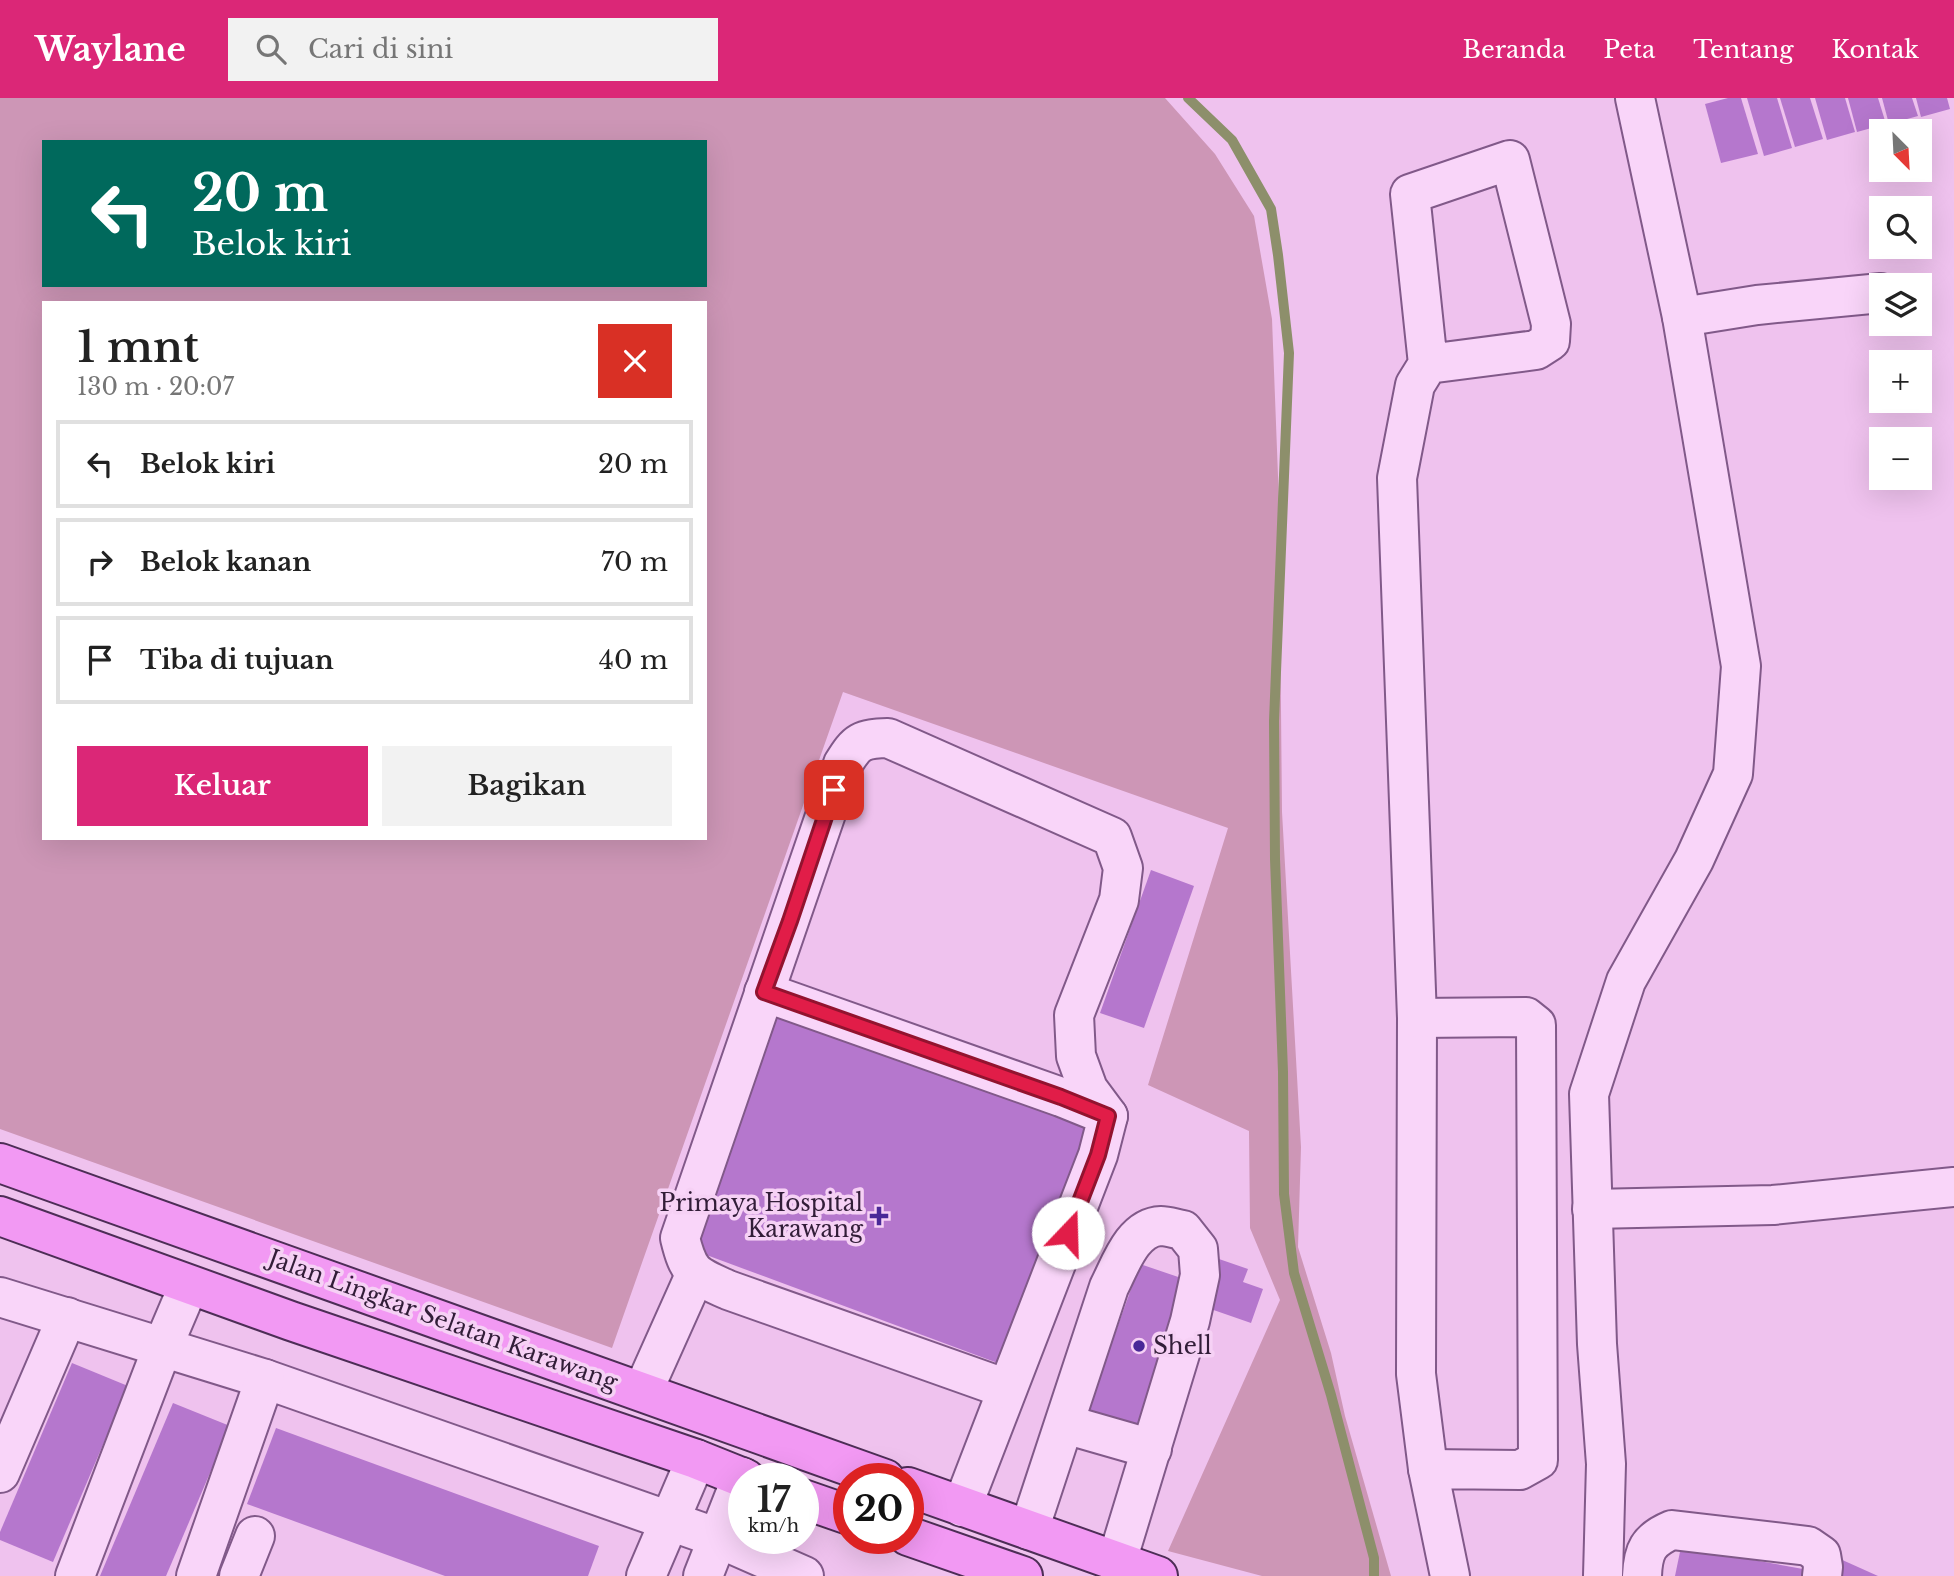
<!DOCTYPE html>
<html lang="id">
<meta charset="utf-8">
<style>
:root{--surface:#fff;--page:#f2f2f2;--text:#222;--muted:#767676;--line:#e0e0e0;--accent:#db2777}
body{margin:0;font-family:"Libre Baskerville",serif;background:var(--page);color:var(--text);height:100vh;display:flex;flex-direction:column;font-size:26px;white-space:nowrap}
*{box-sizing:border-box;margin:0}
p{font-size:23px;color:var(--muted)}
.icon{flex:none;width:38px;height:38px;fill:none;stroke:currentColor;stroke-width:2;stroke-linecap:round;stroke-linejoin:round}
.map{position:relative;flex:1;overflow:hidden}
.panel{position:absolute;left:42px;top:203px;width:665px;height:539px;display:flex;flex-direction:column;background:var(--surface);border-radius:0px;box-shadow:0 7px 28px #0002}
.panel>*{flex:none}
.guide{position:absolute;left:42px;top:42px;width:665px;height:147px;border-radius:0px;box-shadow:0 7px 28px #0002;background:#00695c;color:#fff;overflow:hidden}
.needle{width:46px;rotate:156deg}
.controls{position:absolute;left:1869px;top:21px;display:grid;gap:14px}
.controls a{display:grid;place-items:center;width:63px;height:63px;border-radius:0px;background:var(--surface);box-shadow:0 7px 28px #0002;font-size:35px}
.speed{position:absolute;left:728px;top:1365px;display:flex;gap:14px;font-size:35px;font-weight:700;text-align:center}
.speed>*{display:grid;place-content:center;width:91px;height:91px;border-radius:50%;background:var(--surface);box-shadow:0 7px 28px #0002;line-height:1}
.speed small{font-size:18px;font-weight:400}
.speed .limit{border:10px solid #d22;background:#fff;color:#111}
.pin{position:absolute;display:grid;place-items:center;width:60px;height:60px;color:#fff;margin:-30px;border-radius:14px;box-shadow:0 4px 10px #0006}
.me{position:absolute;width:77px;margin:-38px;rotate:21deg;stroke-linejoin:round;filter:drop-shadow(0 0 5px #0008)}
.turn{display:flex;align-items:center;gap:24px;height:147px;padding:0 35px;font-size:32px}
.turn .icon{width:91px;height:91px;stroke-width:2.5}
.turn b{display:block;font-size:49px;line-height:60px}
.round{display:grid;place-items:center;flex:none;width:74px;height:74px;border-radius:0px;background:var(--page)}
.summary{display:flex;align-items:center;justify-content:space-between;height:119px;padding:0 35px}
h1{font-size:42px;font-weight:600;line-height:52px}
.action{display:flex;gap:14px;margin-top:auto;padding:14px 35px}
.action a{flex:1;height:80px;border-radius:0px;background:var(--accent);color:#fff;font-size:28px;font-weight:600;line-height:80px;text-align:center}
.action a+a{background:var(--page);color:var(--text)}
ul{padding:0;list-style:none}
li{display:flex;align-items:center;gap:21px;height:88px;margin:0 14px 10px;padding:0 21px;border:4px solid var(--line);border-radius:0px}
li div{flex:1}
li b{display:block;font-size:26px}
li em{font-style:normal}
header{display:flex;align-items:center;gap:42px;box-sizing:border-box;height:98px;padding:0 35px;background:var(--accent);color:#fff}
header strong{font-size:33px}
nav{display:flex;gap:38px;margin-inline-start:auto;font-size:24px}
.search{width:490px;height:63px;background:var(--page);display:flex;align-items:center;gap:18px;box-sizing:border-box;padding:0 24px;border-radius:0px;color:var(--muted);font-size:26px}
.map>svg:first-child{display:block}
</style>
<header>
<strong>Waylane</strong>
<div class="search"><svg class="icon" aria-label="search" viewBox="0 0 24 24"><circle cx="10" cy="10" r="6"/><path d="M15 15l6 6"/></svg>Cari di sini</div>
<nav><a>Beranda</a><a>Peta</a><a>Tentang</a><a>Kontak</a></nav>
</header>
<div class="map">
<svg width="1954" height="1478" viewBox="0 0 1954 1478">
<rect width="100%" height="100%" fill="#efc2ee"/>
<path fill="#cd96b6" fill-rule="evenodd" d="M0,0H1165L1215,56L1254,118L1272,221L1279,404L1282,714L1301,1049L1298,1149L1331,1255L1345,1318L1391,1478H1262L1168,1453L1280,1202L1250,1130L1249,1033L1148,987L1228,730L843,594L612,1250L0,1031ZM44,44H705V187H44ZM44,205H705V740H44Z"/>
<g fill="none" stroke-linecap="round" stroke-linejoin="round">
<polyline stroke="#8d8f6b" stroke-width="10" points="1188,0 1232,42 1271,111 1278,157 1289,255 1274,623 1275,761 1283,974 1284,1096 1294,1175 1331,1297 1374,1460 1374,1478"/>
</g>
<g fill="#b577cd">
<polygon points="1728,0 1741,0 1758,56 1721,65 1705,6"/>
<polygon points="1747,0 1777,0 1792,50 1764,58"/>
<polygon points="1780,0 1810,0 1823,41 1795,49"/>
<polygon points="1815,0 1845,0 1855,34 1827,42"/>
<polygon points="1848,0 1878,0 1886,26 1857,34"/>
<polygon points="1882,0 1912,0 1918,18 1889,26"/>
<polygon points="1916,0 1947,0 1950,11 1921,19"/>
<polygon points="1151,772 1194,788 1144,930 1100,915"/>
<polygon points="773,915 1092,1024 1003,1267 693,1152"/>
<polygon points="1219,1161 1248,1171 1243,1184 1263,1191 1251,1225 1202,1208"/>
<polygon points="1140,1166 1190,1183 1137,1331 1087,1314"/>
<polygon points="72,1265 128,1288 53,1464 0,1442 0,1434"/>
<polygon points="173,1305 230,1328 166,1478 100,1478"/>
<polygon points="276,1330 599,1448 588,1478 445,1478 247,1406"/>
<polygon points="1681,1449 1814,1473 1813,1478 1675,1478"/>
<polygon points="1829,1456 1878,1478 1826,1478"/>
</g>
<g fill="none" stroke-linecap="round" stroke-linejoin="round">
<defs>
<g id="minor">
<polyline points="1682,219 1757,207 1881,195"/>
<polyline points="1428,266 1536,252 1550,243 1551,226 1510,62 1410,96 1428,266 1415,287 1397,380 1417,920 1416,1276 1428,1371"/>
<polyline points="764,894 1061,999 1108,1018 1098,1057 962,1409"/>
<polyline points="1417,920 1526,919 1536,927 1538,1362 1520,1372 1428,1371 1450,1478"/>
<polyline points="1592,1111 1773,1107 1954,1089"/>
<polyline points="0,1199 265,1281 718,1440 804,1478"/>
<path d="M1007,1291L728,1192C695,1177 689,1177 680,1140L843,666C857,643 861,641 888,640L1112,739L1123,770L1119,802L1074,917L1076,958L1088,991L1108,1018"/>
<polyline points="643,1293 695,1177"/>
<polyline points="1065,1326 1152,1351"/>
<polyline points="0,1375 67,1219"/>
<path d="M1029,1432L1109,1189C1120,1168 1132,1129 1161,1128C1168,1128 1176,1131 1183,1132L1198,1151L1200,1177L1190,1223L1117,1463"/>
<polyline points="75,1478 163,1248 189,1187"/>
<polyline points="196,1478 265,1281"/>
<polyline points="239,1478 255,1438"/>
<polyline points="646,1478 696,1361"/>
<polyline points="703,1478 742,1379"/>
<polyline points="1603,1478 1606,1366 1597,1246 1589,996 1626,883 1694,762 1733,676 1741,568 1682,219 1635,0"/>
<path d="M1642,1478C1643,1453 1648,1442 1672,1432L1808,1448L1821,1457L1823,1469L1822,1478"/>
</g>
<g id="major">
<polyline points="0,1065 885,1381"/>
<polyline points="0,1118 291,1223 696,1361 746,1381"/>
<polyline points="908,1389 1158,1478"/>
<polyline points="803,1401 849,1417"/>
<polyline points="908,1438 1023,1478"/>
</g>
</defs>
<use href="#minor" stroke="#815989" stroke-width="42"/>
<use href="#major" stroke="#4d2d56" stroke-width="42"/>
<use href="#minor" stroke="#f9d5f9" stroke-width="38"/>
<use href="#major" stroke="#f299f3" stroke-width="38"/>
</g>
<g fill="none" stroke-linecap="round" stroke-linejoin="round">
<defs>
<polyline id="route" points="834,692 790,823 764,894 1061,999 1108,1018 1098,1057 1068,1135"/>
</defs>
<use href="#route" stroke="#92132f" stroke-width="18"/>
<use href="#route" stroke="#e11d48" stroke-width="12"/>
</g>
<g fill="#492898" stroke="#f6d1f5" stroke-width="2.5">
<path d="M875.5 1107.5h7v7h7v7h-7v7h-7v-7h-7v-7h7z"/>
<circle cx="1139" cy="1248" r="7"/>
</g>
<g text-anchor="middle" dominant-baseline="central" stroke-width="7" stroke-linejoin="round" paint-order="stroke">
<g font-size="23" fill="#321d38" stroke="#f6d1f5" text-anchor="end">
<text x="863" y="1105">Primaya Hospital<tspan x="863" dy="26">Karawang</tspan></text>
<text x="1153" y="1248" text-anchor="start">Shell</text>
</g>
<g font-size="23" fill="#321d38" stroke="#f6d1f5">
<text transform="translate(443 1222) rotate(20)">Jalan Lingkar Selatan Karawang</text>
</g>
</g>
</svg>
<div class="controls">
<a><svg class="needle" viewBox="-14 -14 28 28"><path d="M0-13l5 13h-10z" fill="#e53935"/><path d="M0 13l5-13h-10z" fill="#767676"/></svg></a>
<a><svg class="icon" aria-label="search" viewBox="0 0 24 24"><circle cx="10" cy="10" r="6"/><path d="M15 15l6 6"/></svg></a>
<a><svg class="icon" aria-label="layers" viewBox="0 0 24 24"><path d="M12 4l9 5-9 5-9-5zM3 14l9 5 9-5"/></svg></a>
<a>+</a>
<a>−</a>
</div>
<div class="speed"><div>17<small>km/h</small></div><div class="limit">20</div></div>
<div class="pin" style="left:834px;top:692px;background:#d93025"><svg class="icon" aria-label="arrive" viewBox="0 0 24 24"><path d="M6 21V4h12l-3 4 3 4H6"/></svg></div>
<svg class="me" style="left:1068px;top:1135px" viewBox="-20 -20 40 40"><circle r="19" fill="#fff"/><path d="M0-13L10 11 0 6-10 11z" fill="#e11d48"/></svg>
<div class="guide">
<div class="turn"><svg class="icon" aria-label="left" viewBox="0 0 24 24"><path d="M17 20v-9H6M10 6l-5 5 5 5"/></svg><div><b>20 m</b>Belok kiri</div></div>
</div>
<section class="panel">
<div class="summary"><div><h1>1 mnt</h1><p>130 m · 20:07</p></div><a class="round" style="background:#d93025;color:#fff"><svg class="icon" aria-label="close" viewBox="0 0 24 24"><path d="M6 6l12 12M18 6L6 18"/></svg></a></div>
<ul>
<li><svg class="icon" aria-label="left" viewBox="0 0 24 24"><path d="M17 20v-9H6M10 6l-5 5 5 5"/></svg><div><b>Belok kiri</b></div><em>20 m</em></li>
<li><svg class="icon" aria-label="right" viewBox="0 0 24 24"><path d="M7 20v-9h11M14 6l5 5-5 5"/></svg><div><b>Belok kanan</b></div><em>70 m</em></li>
<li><svg class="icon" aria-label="arrive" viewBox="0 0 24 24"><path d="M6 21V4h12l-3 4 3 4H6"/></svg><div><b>Tiba di tujuan</b></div><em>40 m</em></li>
</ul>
<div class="action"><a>Keluar</a><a>Bagikan</a></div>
</section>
</div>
